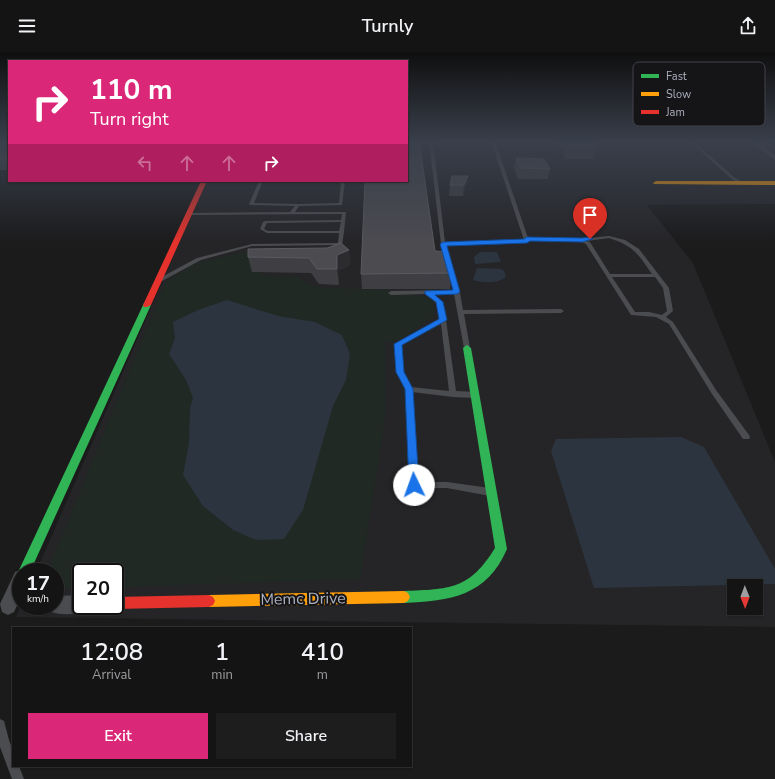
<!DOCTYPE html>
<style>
:root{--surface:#141415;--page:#1d1d1e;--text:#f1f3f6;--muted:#9d9ea0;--line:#333334;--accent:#db2777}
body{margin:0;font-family:"Nunito Sans",sans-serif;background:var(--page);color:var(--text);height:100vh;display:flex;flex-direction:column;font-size:15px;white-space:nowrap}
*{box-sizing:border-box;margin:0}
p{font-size:13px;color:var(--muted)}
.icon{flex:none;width:22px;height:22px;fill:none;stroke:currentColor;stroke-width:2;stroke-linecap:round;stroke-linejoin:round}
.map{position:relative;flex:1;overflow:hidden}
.panel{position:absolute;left:12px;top:575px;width:400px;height:140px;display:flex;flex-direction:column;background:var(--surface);border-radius:0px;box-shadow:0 1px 3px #0004,0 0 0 1px var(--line)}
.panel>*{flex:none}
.guide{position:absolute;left:8px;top:8px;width:400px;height:122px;border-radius:0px;box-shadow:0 1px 3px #0004,0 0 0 1px var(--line);background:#db2777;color:#fff;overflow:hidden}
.needle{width:26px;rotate:179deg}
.tools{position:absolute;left:727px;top:527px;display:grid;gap:8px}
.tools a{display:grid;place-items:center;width:36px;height:36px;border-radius:0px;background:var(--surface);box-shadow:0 1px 3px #0004,0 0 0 1px var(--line);font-size:20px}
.speed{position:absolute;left:12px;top:511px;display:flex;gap:8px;font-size:20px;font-weight:700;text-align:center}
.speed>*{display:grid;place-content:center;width:52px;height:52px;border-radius:50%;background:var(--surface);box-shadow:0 1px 3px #0004,0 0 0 1px var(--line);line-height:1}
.speed small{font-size:10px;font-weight:400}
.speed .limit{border:2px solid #111;border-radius:6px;background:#fff;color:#111}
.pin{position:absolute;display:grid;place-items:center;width:34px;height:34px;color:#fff;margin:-41px -17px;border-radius:50% 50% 50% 0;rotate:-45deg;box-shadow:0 0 4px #0007}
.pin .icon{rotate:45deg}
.me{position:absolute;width:44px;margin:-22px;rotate:357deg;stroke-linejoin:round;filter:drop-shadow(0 0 3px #0008)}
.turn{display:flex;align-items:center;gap:14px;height:84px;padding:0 16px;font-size:18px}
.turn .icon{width:52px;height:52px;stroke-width:2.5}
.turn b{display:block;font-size:28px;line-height:34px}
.lanes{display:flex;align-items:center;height:38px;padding:0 16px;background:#0003;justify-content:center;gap:20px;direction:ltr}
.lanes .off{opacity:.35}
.eta{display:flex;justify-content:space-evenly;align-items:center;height:68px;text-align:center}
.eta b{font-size:24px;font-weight:600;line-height:28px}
.action{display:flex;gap:8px;margin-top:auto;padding:8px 16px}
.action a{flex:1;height:46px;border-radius:0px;background:var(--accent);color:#fff;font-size:16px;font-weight:600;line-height:46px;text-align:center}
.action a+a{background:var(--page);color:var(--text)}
header{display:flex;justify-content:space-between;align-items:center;height:52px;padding:0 16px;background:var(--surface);font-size:18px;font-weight:600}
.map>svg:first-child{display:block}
</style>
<header><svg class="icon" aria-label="menu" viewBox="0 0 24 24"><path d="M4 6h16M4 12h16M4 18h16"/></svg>Turnly<svg class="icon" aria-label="share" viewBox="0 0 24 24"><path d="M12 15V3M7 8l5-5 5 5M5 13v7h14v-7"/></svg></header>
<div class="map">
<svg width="775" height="727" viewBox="0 0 775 727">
<rect width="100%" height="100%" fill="#1b1b1c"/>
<path fill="#252528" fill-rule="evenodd" d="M407,89H767L775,95V152L647,153L693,211L775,410V575L16,565L21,554H55V520H36L206,129H407ZM81,520H115V554H81ZM734,534H756V556H734Z"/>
<polygon fill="#202923" points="252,198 262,223 298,225 314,235 385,238 432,246 435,263 400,288 385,290 385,368 360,527 115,535 115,520 81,520 81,536 55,536 55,520 47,520 166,229 199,210"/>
<g fill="#2c353f">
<polygon points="480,200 497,200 501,210 475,212 474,205"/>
<path d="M477,216L501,217L504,219L506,225C497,232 485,231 473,228Z"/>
<polygon points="227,248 278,264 315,270 342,283 350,302 346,328 333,354 303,458 284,487 256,488 233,478 203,454 183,423 189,391 190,356 193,346 186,328 169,302 175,286 173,270 198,258"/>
<polygon points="681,385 704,395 775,517 775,532 594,536 551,399 556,387"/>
</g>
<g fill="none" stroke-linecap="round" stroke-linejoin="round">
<g fill="#4b4c4f" fill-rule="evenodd">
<path d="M429,89H433L445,190L524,188L491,89H495L528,186L558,185L580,187L609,184L625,188L639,197L669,236L673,259L666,265L673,270L716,338L749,383L750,385L749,387H743L712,342L669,272L656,265L631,263L586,192C568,185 548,188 529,188L527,190L446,193L459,235L463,258L561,257L564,259L561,261L464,262L470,296L467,298L464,296L454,242H433L442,250L446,268L456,339L475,340L478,343L475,346L453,345L412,340L418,430H447L490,436L493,437L494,440L493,443L490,444L447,436H414L411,435L410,433L406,337L397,320L395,292L440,267L436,251L426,242L391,243L388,241L391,239L454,238L441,192ZM609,186C634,194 638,202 652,222H610L590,190L587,189ZM612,225H655L663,236L667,259L662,263L649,260H635ZM441,272L449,339L411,335L403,320L401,293Z"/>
<polygon points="689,89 693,89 735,126 743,130 743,132 741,132 733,128"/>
<path d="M259,129H263L254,151L298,152L339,151L341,129H345L342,153L299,154L295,160H346L344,180L342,193L252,194L201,208L162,229H158V227L197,206L252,192L338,191L339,181H267L260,177L263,170L265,169L341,168L342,162L189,163L187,162L189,161L290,160L295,154L250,153L249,152ZM341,170L339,179H268L264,177L267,171Z"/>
<polygon points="0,667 4,669 9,688 13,699 13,714 19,714 24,727 12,727 0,695"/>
</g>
<g fill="#4b4c4f" fill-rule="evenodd">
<polygon points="749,89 757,89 775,103 775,108"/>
<polygon points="21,518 27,520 21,520 21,545 14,560 8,563 2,560 0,552 15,520"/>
<path d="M81,543V554H89L87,558C76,563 60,564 49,559L47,554H55V544Z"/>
</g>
<g fill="#30b455" fill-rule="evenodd">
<polygon points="144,251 147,251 151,253 30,520 21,520 21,525 20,524 18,520 20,516"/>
<path d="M467,293L471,296L507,497C487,544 450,549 404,551L400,549L398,545L400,541L404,539C450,537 469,538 495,496L463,296Z"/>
</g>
<g fill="#ff9f0a" fill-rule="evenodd">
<polygon points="656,129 775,129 775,133 654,132 653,131"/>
<polygon points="404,539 408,541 410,545 408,549 404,551 209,555 205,553 203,549 205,545 209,543"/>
</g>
<g fill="#e5322d" fill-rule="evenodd">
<polygon points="201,129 207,129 151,253 147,255 144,255 143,253"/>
<polygon points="209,543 213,545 215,549 213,553 209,555 115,557 110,554 115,554 115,545"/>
</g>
</g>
<g fill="#3f3f43">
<rect x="0" y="89" width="9" height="29"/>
<polygon points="559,89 593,89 597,94 593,107 566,107 558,90"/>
<polygon points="516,106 550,117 548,127 518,127 514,116"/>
<polygon points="468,124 466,134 463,144 449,144 450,133"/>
<polygon points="349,198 350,213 338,219 339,233 319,232 311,221 252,220 248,205"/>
<polygon points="435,199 452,221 450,237 362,237 361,222"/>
</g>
<g fill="#2c2c2e">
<polygon points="468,124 466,134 463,144 464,133"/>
<polygon points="349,198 350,213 338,219 339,233 337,217 337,203"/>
</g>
<g fill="#4b4b50" stroke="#5a5b61">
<rect x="0" y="89" width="9" height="19"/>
<polygon points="407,89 419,89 420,95 435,199 448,200 452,214 452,221 361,222 365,129 407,129"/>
<polygon points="568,89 593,89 597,94 570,94"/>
<polygon points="516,106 544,107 550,117 521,116"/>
<polygon points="452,124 468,124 464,133 450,133"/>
<polygon points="341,191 349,198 337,203 337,217 317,217 309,206 248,205 248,197 327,196"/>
</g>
<linearGradient id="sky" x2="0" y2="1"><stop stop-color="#0f0f0f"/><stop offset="0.47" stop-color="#393f4b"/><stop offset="1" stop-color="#393f4b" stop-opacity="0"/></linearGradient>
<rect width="775" height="191" fill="url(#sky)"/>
<polygon fill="#1a73e8" stroke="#114b97" points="527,185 582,186 590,185 593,187 582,190 530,189 527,191 447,194 460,240 457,242 435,243 443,250 447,268 402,293 404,320 413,337 419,433 418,436 414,437 411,436 409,433 405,337 396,320 394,292 439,267 436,250 425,242 425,239 453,238 440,192 443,190 524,187"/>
<g text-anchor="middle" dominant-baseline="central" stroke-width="4" stroke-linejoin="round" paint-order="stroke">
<g font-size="16" fill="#acafbd" stroke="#151518">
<text transform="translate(303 547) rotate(-1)">Memc Drive</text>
</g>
</g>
<rect x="633" y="10" width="132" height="64" rx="6" fill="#151518" stroke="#42434a" stroke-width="1"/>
<rect x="641" y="22" width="18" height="4" fill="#30b455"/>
<rect x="641" y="40" width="18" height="4" fill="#ff9f0a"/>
<rect x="641" y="58" width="18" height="4" fill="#e5322d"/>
<g font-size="11" fill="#acafbd">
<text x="666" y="28">Fast</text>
<text x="666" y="46">Slow</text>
<text x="666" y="64">Jam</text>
</g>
</svg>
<div class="tools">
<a><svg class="needle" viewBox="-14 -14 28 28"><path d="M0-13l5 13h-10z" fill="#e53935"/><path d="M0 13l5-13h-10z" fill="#9d9ea0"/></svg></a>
</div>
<div class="speed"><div>17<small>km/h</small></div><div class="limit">20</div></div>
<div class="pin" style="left:590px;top:187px;background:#d93025"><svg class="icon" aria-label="arrive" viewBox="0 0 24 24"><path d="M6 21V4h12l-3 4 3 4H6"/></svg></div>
<svg class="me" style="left:414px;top:433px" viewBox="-20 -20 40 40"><circle r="19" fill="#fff"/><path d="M0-13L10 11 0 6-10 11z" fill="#1a73e8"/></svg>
<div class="guide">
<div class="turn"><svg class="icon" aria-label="right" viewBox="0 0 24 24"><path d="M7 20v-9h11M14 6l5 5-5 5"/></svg><div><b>110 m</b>Turn right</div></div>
<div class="lanes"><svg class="icon off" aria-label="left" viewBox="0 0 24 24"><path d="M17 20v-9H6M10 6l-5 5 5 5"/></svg><svg class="icon off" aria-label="ahead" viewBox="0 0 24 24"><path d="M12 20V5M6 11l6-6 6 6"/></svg><svg class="icon off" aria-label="ahead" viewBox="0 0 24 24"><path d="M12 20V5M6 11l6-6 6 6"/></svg><svg class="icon" aria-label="right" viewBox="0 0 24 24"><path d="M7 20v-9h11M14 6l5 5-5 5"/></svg></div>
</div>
<section class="panel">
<div class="eta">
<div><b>12:08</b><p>Arrival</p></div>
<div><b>1</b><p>min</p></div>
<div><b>410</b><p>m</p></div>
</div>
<div class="action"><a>Exit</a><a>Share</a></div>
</section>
</div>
